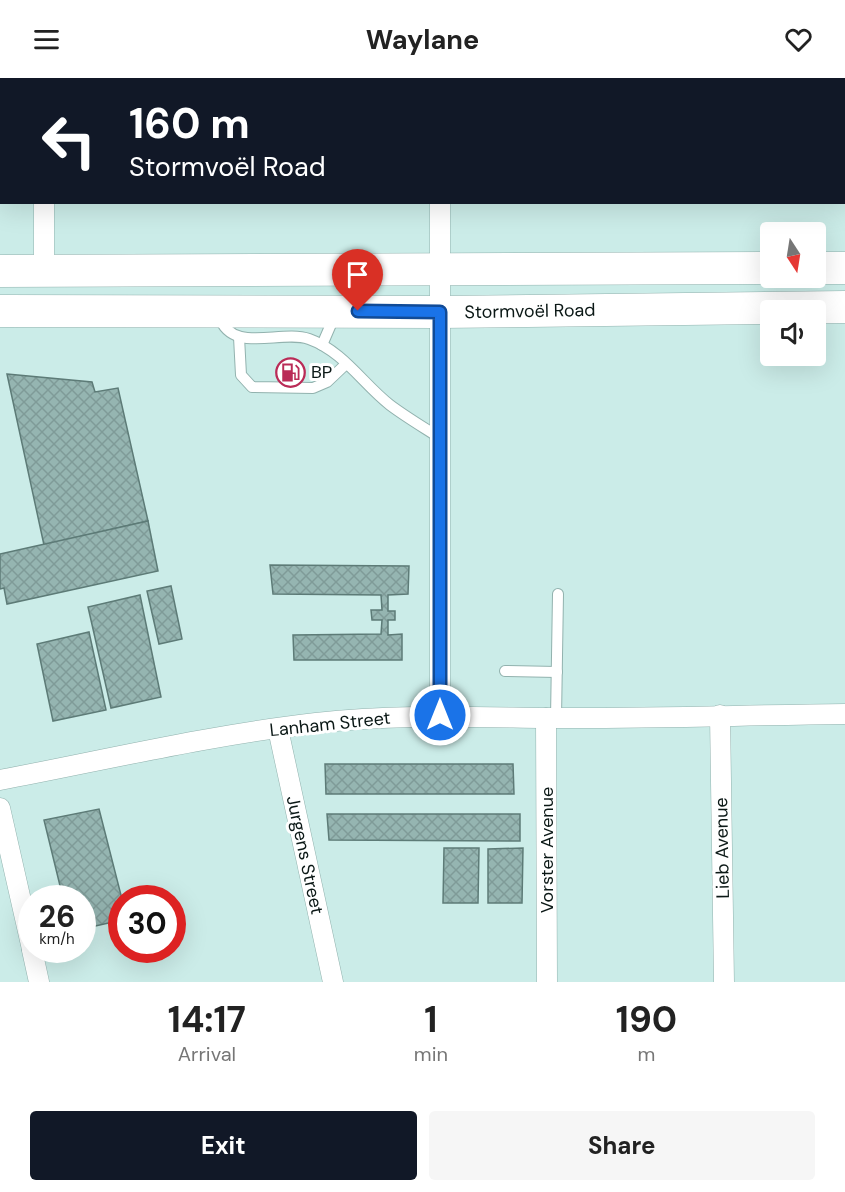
<!DOCTYPE html>
<meta charset="utf-8">
<style>
:root{--surface:#fff;--page:#f6f6f6;--text:#222;--muted:#767676;--accent:#111827}
body{margin:0;font-family:"DM Sans",sans-serif;background:var(--page);color:var(--text);height:100vh;display:flex;flex-direction:column;font-size:22px;white-space:nowrap}
*{box-sizing:border-box;margin:0}
p{font-size:20px;color:var(--muted)}
.icon{flex:none;width:33px;height:33px;fill:none;stroke:currentColor;stroke-width:2;stroke-linecap:round;stroke-linejoin:round}
.map{position:relative;height:904px;overflow:hidden}
.panel{display:flex;flex-direction:column;background:var(--surface);flex:1}
.panel>*{flex:none}
.top-card{position:absolute;left:0px;top:0px;width:846px;height:126px;box-shadow:0 6px 24px #0002;background:#111827;color:#fff;overflow:hidden}
.needle{width:39px;rotate:168deg}
.controls{position:absolute;left:760px;top:144px;display:grid;gap:12px}
.controls a{display:grid;place-items:center;width:66px;height:66px;border-radius:6px;background:var(--surface);box-shadow:0 6px 24px #0002;font-size:30px}
.speed{position:absolute;left:18px;top:807px;display:flex;gap:12px;font-size:30px;font-weight:700;text-align:center}
.speed>*{display:grid;place-content:center;width:78px;height:78px;border-radius:50%;background:var(--surface);box-shadow:0 6px 24px #0002;line-height:1}
.speed small{font-size:15px;font-weight:400}
.speed .limit{border:9px solid #d22;background:#fff;color:#111}
.pin{position:absolute;display:grid;place-items:center;width:51px;height:51px;color:#fff;margin:-62px -26px;border-radius:50% 50% 50% 0;rotate:-45deg;box-shadow:0 0 6px #0007}
.pin .icon{rotate:45deg}
.me{position:absolute;width:66px;margin:-33px;rotate:0deg;stroke-linejoin:round;filter:drop-shadow(0 0 4px #0008)}
.turn{display:flex;align-items:center;gap:21px;height:126px;padding:0 30px;font-size:27px}
.turn .icon{width:78px;height:78px;stroke-width:2.5}
.turn b{display:block;font-size:42px;line-height:51px}
.eta{display:flex;justify-content:space-evenly;align-items:center;height:102px;text-align:center}
.eta b{font-size:36px;font-weight:700;line-height:42px}
.action{display:flex;gap:12px;margin-top:auto;padding:12px 30px}
.action a{flex:1;height:69px;border-radius:6px;background:var(--accent);color:#fff;font-size:24px;font-weight:700;line-height:69px;text-align:center}
.action a+a{background:var(--page);color:var(--text)}
header{display:flex;justify-content:space-between;align-items:center;height:78px;padding:0 30px;background:var(--surface);font-size:27px;font-weight:700}
.map>svg:first-child{display:block}
</style>
<header><svg class="icon" aria-label="menu" viewBox="0 0 24 24"><path d="M4 6h16M4 12h16M4 18h16"/></svg>Waylane<svg class="icon" aria-label="heart" viewBox="0 0 24 24"><path d="M12 20l-8-8c-3-5 5-10 8-4 3-6 11-1 8 4z"/></svg></header>
<div class="map">
<svg width="845" height="904" viewBox="0 0 845 904">
<defs>
<pattern id="building-cross-hatch" width="8" height="8" patternUnits="userSpaceOnUse" patternTransform="scale(1.5)"><rect width="8" height="8" fill="#95b5b1"/><path d="M0 0l8 8M0 8l8-8" fill="none" stroke="#7f9b98"/></pattern>
</defs>
<rect width="100%" height="100%" fill="#cbece8"/>
<g fill="url(#building-cross-hatch)" stroke="#5d7b77" stroke-width="1.5">
<polygon points="7,296 92,304 95,314 118,310 148,443 44,467"/>
<polygon points="148,443 158,493 7,526 4,510 0,511 0,476"/>
<polygon points="270,487 409,488 408,516 388,517 388,533 395,533 395,542 388,542 388,557 402,556 402,582 294,582 293,557 381,556 382,542 372,542 371,532 382,532 381,517 273,516"/>
<polygon points="171,508 182,561 159,566 147,513"/>
<polygon points="140,517 161,619 111,630 88,529"/>
<polygon points="89,554 106,632 53,643 37,566"/>
<polygon points="325,686 513,686 514,716 326,716"/>
<polygon points="99,731 122,821 122,842 82,851 82,820 63,820 44,742"/>
<polygon points="327,736 520,736 520,763 329,762"/>
<polygon points="444,770 479,770 478,825 443,825"/>
<polygon points="523,770 522,825 488,825 488,771"/>
</g>
<g fill="none" stroke-linecap="round" stroke-linejoin="round">
<defs>
<g id="service">
<path d="M219,238C232,277 280,251 309,261C343,273 363,306 390,327C406,339 423,349 440,360"/>
<polyline points="239,259 241,297 252,309 313,310 327,304 346,286"/>
<polyline points="322,267 335,237"/>
<polyline points="505,593 557,594"/>
<polyline points="556,640 558,516"/>
</g>
<g id="minor">
<polyline points="44,0 44,2"/>
<polyline points="432,0 433,2"/>
<polyline points="44,124 44,194"/>
<polyline points="440,124 440,637"/>
<polyline points="720,637 724,904"/>
<polyline points="546,640 547,904"/>
<polyline points="278,651 333,904"/>
<path d="M0,702C105,682 210,657 316,645C393,636 469,639 546,640C646,641 746,637 845,636"/>
<polyline points="0,730 32,871"/>
<polyline points="32,872 39,904"/>
</g>
<g id="primary">
<polyline points="816,190 845,190"/>
<polyline points="0,193 771,190"/>
<polyline points="0,233 440,234 845,229"/>
</g>
</defs>
<use href="#service" stroke="#92b2ae" stroke-width="12"/>
<use href="#minor" stroke="#92b2ae" stroke-width="21"/>
<use href="#primary" stroke="#92b2ae" stroke-width="33"/>
<use href="#service" stroke="#fff" stroke-width="10"/>
<use href="#minor" stroke="#fff" stroke-width="20"/>
<use href="#primary" stroke="#fff" stroke-width="32"/>
</g>
<g fill="none" stroke-linecap="round" stroke-linejoin="round">
<defs>
<polyline id="route" points="358,233 440,234 440,637"/>
</defs>
<use href="#route" stroke="#114b97" stroke-width="15"/>
<use href="#route" stroke="#1a73e8" stroke-width="10"/>
</g>
<defs>
<symbol id="fuel-ring" viewBox="-11 -11 22 22"><circle r="9.5" fill="#fff" stroke="#ba2b57" stroke-width="1.5"/><path d="M-5.5-6h7V0h2V4h1.3V-2.5L3-4.5l.8-.8L6-3V5H2.5V1h-1V6h-7ZM-4.2-4.7v3.2H.2V-4.7Z" fill="#ba2b57"/></symbol>
</defs>
<g fill-rule="evenodd">
<use href="#fuel-ring" x="274" y="278" width="33" height="33"/>
</g>
<g text-anchor="middle" dominant-baseline="central" stroke-width="6" stroke-linejoin="round" paint-order="stroke">
<g font-size="18" fill="#0b1816" stroke="#fff">
<text transform="translate(530 233) rotate(-1)">Stormvoël Road</text>
<text transform="translate(330 646) rotate(-6)">Lanham Street</text>
<text transform="translate(722 770) rotate(-91)">Lieb Avenue</text>
<text transform="translate(547 772) rotate(-90)">Vorster Avenue</text>
<text transform="translate(305 777) rotate(78)">Jurgens Street</text>
</g>
<g font-size="18" fill="#0b1816" stroke="#fff" text-anchor="start">
<text x="311" y="294">BP</text>
</g>
</g>
</svg>
<div class="controls">
<a><svg class="needle" viewBox="-14 -14 28 28"><path d="M0-13l5 13h-10z" fill="#e53935"/><path d="M0 13l5-13h-10z" fill="#767676"/></svg></a>
<a><svg class="icon" aria-label="sound" viewBox="0 0 24 24"><path d="M4 9h4l5-4v14l-5-4H4zM17 9q2 3 0 6"/></svg></a>
</div>
<div class="speed"><div>26<small>km/h</small></div><div class="limit">30</div></div>
<div class="pin" style="left:358px;top:233px;background:#d93025"><svg class="icon" aria-label="arrive" viewBox="0 0 24 24"><path d="M6 21V4h12l-3 4 3 4H6"/></svg></div>
<svg class="me" style="left:440px;top:637px" viewBox="-20 -20 40 40"><circle r="17" fill="#1a73e8" stroke="#fff" stroke-width="3"/><path d="M0-11L8 9 0 5-8 9z" fill="#fff"/></svg>
<div class="top-card">
<div class="turn"><svg class="icon" aria-label="left" viewBox="0 0 24 24"><path d="M17 20v-9H6M10 6l-5 5 5 5"/></svg><div><b>160 m</b>Stormvoël Road</div></div>
</div>
</div>
<section class="panel">
<div class="eta">
<div><b>14:17</b><p>Arrival</p></div>
<div><b>1</b><p>min</p></div>
<div><b>190</b><p>m</p></div>
</div>
<div class="action"><a>Exit</a><a>Share</a></div>
</section>
